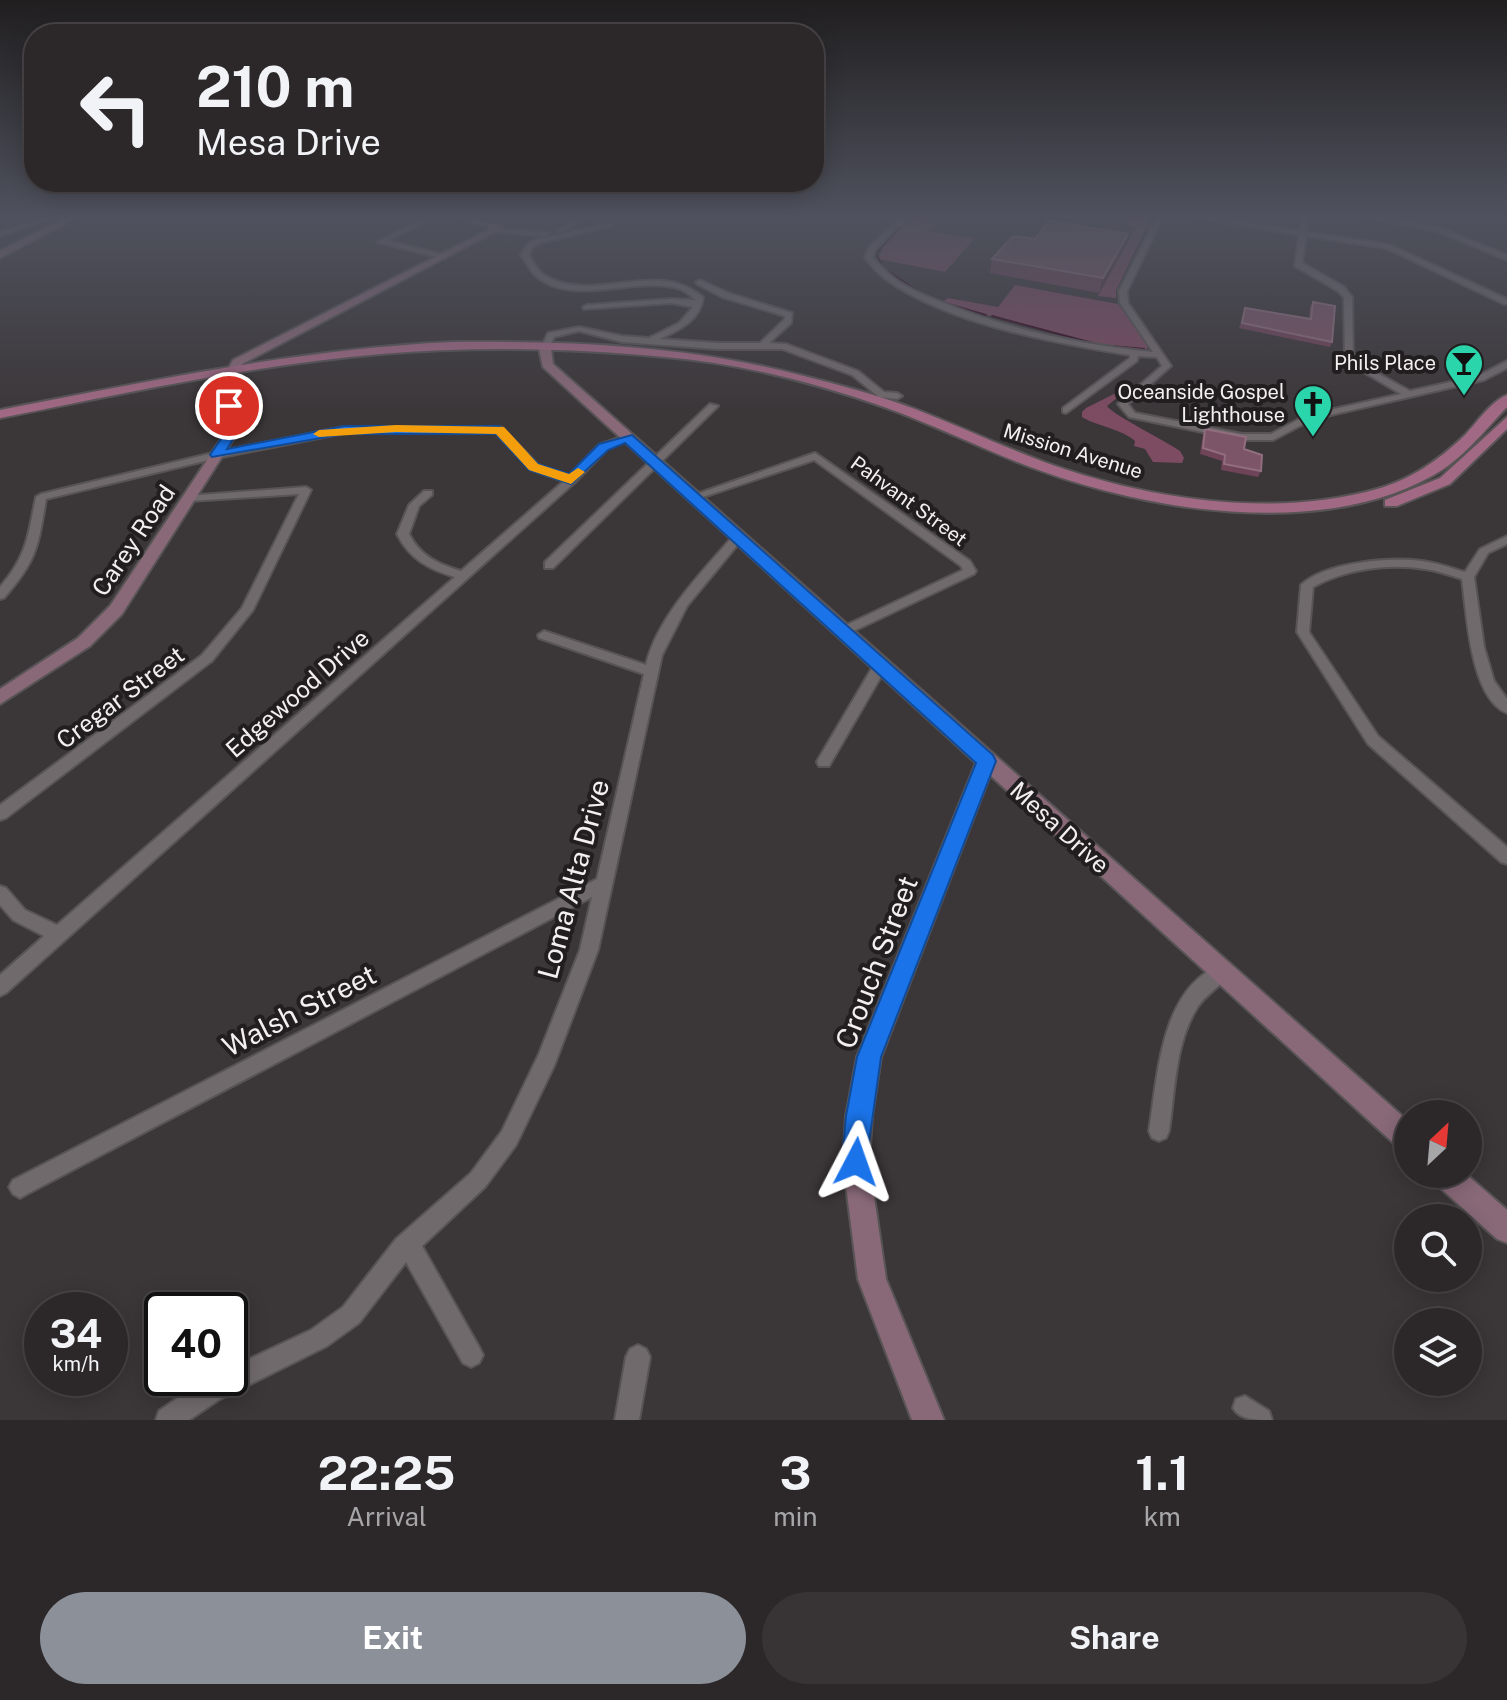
<!DOCTYPE html>
<style>
:root{--surface:#2c282a;--page:#383436;--text:#f1f3f6;--muted:#a6a6a8;--line:#484447;--accent:#8c9099}
body{margin:0;font-family:"Public Sans",sans-serif;background:var(--page);color:var(--text);height:100vh;display:flex;flex-direction:column;font-size:30px;white-space:nowrap}
*{box-sizing:border-box;margin:0}
p{font-size:26px;color:var(--muted)}
.icon{flex:none;width:44px;height:44px;fill:none;stroke:currentColor;stroke-width:2;stroke-linecap:round;stroke-linejoin:round}
.map{position:relative;height:1420px;overflow:hidden}
.side{display:flex;flex-direction:column;background:var(--surface);flex:1}
.side>*{flex:none}
.guide{position:absolute;left:24px;top:24px;width:800px;height:168px;border-radius:32px;box-shadow:0 4px 20px #0003,0 0 0 2px var(--line);background:#2c282a;color:var(--text);overflow:hidden}
.needle{width:52px;rotate:26deg}
.controls{position:absolute;left:1394px;top:1100px;display:grid;gap:16px}
.controls a{display:grid;place-items:center;width:88px;height:88px;border-radius:50%;background:var(--surface);box-shadow:0 4px 20px #0003,0 0 0 2px var(--line);font-size:40px}
.speed{position:absolute;left:24px;top:1292px;display:flex;gap:16px;font-size:40px;font-weight:700;text-align:center}
.speed>*{display:grid;place-content:center;width:104px;height:104px;border-radius:50%;background:var(--surface);box-shadow:0 4px 20px #0003,0 0 0 2px var(--line);line-height:1}
.speed small{font-size:20px;font-weight:400}
.speed .limit{border:4px solid #111;border-radius:12px;background:#fff;color:#111}
.pin{position:absolute;display:grid;place-items:center;width:68px;height:68px;color:#fff;margin:-34px;border:4px solid #fff;border-radius:50%;box-shadow:0 2px 8px #0007}
.me{position:absolute;width:88px;margin:-44px;rotate:4deg;stroke-linejoin:round;filter:drop-shadow(0 0 6px #0008)}
.turn{display:flex;align-items:center;gap:28px;height:168px;padding:0 40px;font-size:36px}
.turn .icon{width:104px;height:104px;stroke-width:2.5}
.turn b{display:block;font-size:56px;line-height:68px}
.eta{display:flex;justify-content:space-evenly;align-items:center;height:136px;text-align:center}
.eta b{font-size:48px;font-weight:700;line-height:56px}
.button{display:flex;gap:16px;margin-top:auto;padding:16px 40px}
.button a{flex:1;height:92px;border-radius:48px;background:var(--accent);color:#fff;font-size:32px;font-weight:700;line-height:92px;text-align:center}
.button a+a{background:var(--page);color:var(--text)}
.map>svg:first-child{display:block}
</style>
<div class="map">
<svg width="1507" height="1420" viewBox="0 0 1507 1420">
<rect width="100%" height="100%" fill="#3b3638"/>
<g fill="#7d4b62">
<polygon points="913,217 940,217 927,231 974,239 945,272 878,259 883,247"/>
<polygon points="1151,217 1116,291 1116,298 1098,296 1136,227 1126,225 1129,220"/>
<polygon points="1015,285 1118,304 1148,346 1147,349 1100,345 941,303 948,298 998,307"/>
<path d="M1122,390L1124,392L1107,406C1113,415 1166,441 1180,451L1184,458L1182,463L1153,462L1145,449L1134,446L1135,441C1122,429 1099,427 1082,417V412L1086,408Z"/>
</g>
<g fill="none" stroke-linecap="round" stroke-linejoin="round">
<g stroke="#340920" stroke-width="2">
<polyline points="883,268 876,253 908,218"/>
<polyline points="888,271 923,295"/>
<polyline points="941,302 986,315"/>
<polyline points="992,316 1100,345 1144,349"/>
</g>
<defs>
<g id="street">
<polygon points="38,217 49,219 0,236 0,232 40,219"/>
<polygon points="426,217 435,217 387,241 445,255 445,259 377,242"/>
<polygon points="456,217 483,217 475,222"/>
<polygon points="580,217 588,217 561,232 556,231"/>
<path d="M612,217H619L612,226L539,243L532,247L529,255C533,262 537,270 544,275C586,302 644,267 687,287C692,289 698,294 703,297C701,320 679,330 660,339L718,343H760L784,320L785,316L722,297L697,284L696,282L700,280L728,293L792,313L791,323L769,343L786,344L858,371L884,392L897,393L902,396L897,399L879,397L852,375L782,349H718L622,342L579,331L554,337L548,351H542L541,349L548,333L579,327L622,336L649,338L679,323L693,307L671,303L584,309L583,307L587,305L671,299L696,300C691,296 685,291 680,289C638,275 572,308 536,276C530,271 526,261 521,255L527,245L535,240L608,223Z"/>
<path d="M882,217H891L901,223L875,250L873,258C878,263 884,270 890,275C905,288 926,296 944,303C1010,330 1083,345 1153,352L1120,303L1119,291L1157,217H1163L1127,291L1128,303L1171,366L1128,404L1135,413L1242,434H1271L1307,415L1401,394L1345,361L1344,297L1338,291L1295,266L1299,235L1194,217H1212L1300,231L1302,217H1308L1306,232L1390,245L1507,299V304H1504L1386,248L1306,236L1302,263L1344,287L1352,297L1353,360L1410,391L1478,376L1507,361V368L1484,380L1313,419L1273,440H1242L1129,417L1118,404L1162,366L1157,357L1138,356L1137,361L1066,413L1063,412V408L1130,358V355C1055,343 949,324 887,280C879,275 872,266 865,258L869,247L894,224Z"/>
<polygon points="1366,217 1382,217 1441,228 1507,255 1507,260 1437,231"/>
<polygon points="495,229 547,232 550,234 547,236 493,232"/>
<polygon points="710,404 718,406 553,568 545,568 545,562"/>
<path d="M344,427H499L502,428L538,465L569,476L599,445L627,435L632,438L607,449L575,482L6,993L0,996V975L44,936L13,920L0,905V886L6,888L25,910L57,925L455,577C428,569 410,559 397,534L409,505L424,491H432V495L419,506L409,534C420,556 438,564 461,571L564,481L530,469L496,433H344L217,458L46,499C38,547 37,560 4,598L0,599V587C27,556 28,536 36,497L41,494L217,452Z"/>
<polygon points="815,453 970,561 976,571 974,574 843,636 838,635 837,632 838,629 963,570 961,566 814,460 697,499 689,499 688,497"/>
<polygon points="306,487 311,490 253,610 212,661 6,818 0,820 0,805 202,655 242,608 299,494 190,501 185,498 186,496"/>
<path d="M738,534L744,537L687,606L662,655L598,950L554,1066L516,1145L485,1187L422,1246L479,1347L483,1355L479,1363L471,1367L463,1363L406,1262L359,1323L327,1346L220,1399L189,1420H156L159,1411L202,1381L210,1378H230V1368L311,1330L343,1307L396,1239L471,1173L502,1131L539,1054L580,950L592,897L27,1194L20,1198L13,1194L9,1187L13,1180L597,879L644,674L539,638L538,635L544,631L646,665C657,617 703,571 734,535Z"/>
<path d="M1507,536V544L1488,553L1474,577L1484,647L1494,681L1507,699V713C1470,698 1467,614 1462,579C1450,575 1438,571 1425,569C1389,563 1345,569 1313,587L1309,632L1378,736L1507,847V864L1501,862L1368,744L1297,632L1301,585C1325,562 1390,557 1422,561C1437,563 1451,568 1465,572L1480,549Z"/>
<polygon points="880,661 887,666 829,766 819,766 817,762 819,758 875,663"/>
<path d="M1222,964L1228,966L1231,972C1226,983 1206,993 1197,1008C1175,1043 1175,1091 1169,1131L1166,1138L1159,1141L1152,1138L1149,1131C1158,1076 1160,988 1222,964Z"/>
<polygon points="638,1345 646,1349 650,1357 639,1420 615,1420 626,1357 630,1349"/>
<path d="M1245,1396L1269,1411L1272,1420C1255,1420 1240,1420 1233,1408L1236,1399Z"/>
</g>
<g id="secondary">
<polygon points="67,217 78,217 0,258 0,251"/>
<polygon points="899,217 908,217 901,225 895,225"/>
<polygon points="472,218 504,227 242,364 232,384 239,430 122,614 90,646 0,704 0,689 78,638 110,606 227,430 220,384 233,360 492,228 472,222"/>
<polygon points="545,346 551,349 553,364 1408,1121 1408,1152 1399,1148 990,775 881,1057 872,1116 869,1162 886,1279 944,1420 912,1420 858,1279 843,1162 846,1116 857,1057 976,763 543,367 539,349"/>
<polygon points="1433,1174 1466,1174 1507,1210 1507,1243 1497,1239 1436,1184"/>
</g>
<g id="primary">
<path d="M452,342C569,341 686,345 800,375C839,385 878,395 915,409C959,426 1001,446 1044,462C1146,499 1271,519 1377,489C1410,480 1439,460 1464,436C1476,424 1491,401 1507,395V407C1484,431 1462,460 1432,476C1320,539 1148,511 1033,468C984,450 937,426 887,408C816,383 740,363 665,357C571,348 475,346 381,354C253,365 126,393 0,418V410C150,381 299,349 452,342Z"/>
<polygon points="1507,417 1507,429 1450,484 1397,506 1385,506 1385,500 1440,478"/>
</g>
</defs>
<use href="#street" stroke="#585456" stroke-width="4"/>
<use href="#secondary" stroke="#585456" stroke-width="4"/>
<use href="#primary" stroke="#585456" stroke-width="4"/>
<use href="#street" fill="#716a6d" fill-rule="evenodd"/>
<use href="#secondary" fill="#896978" fill-rule="evenodd"/>
<use href="#primary" fill="#a26984" fill-rule="evenodd"/>
</g>
<g fill="#6f4358">
<polygon points="1035,239 1124,248 1099,293 990,273 992,259"/>
<polygon points="1313,302 1332,342 1330,347 1239,328 1245,308 1309,319 1310,307"/>
<polygon points="1205,429 1244,449 1261,471 1258,477 1221,470 1222,461 1200,454 1203,435"/>
</g>
<polygon fill="#543644" points="1128,234 1124,248 1099,293 1103,278"/>
<g fill="#7d5568" stroke="#906e7e" stroke-width="2">
<polygon points="1049,221 1128,234 1103,278 992,259 1013,236 1035,239"/>
<polygon points="1313,302 1335,306 1332,342 1242,323 1245,308 1311,319"/>
<polygon points="1205,429 1246,437 1244,449 1262,455 1261,471 1224,464 1225,455 1203,448"/>
</g>
<linearGradient id="sky" x2="0" y2="1"><stop stop-color="#201e1f"/><stop offset="0.52" stop-color="#4f525e"/><stop offset="1" stop-color="#4f525e" stop-opacity="0"/></linearGradient>
<rect width="1507" height="416" fill="url(#sky)"/>
<polygon fill="#1a73e8" stroke="#114b97" stroke-width="2" points="229,402 235,406 239,430 227,449 344,426 499,426 538,464 569,474 599,444 632,435 993,755 996,761 881,1057 865,1171 856,1175 846,1171 842,1162 846,1116 857,1057 976,763 625,443 608,450 571,484 529,470 496,434 344,434 212,457 210,455 227,430 223,406"/>
<polygon fill="#f59e0b" points="396,425 504,427 538,464 569,474 578,468 585,472 571,484 529,470 496,434 396,432 319,437 313,434 319,430"/>
<defs>
<symbol id="bar-pin" viewBox="-11 -11 22 30"><path d="M0 17L-7.5 6A9.5 9.5 0 1 1 7.5 6Z" fill="#2bd5ac" stroke="#211e1f"/><path d="M-6-5H6L.8 .8V4.5H3.5V6h-7V4.5H-.8V.8Z" fill="#111"/></symbol>
<symbol id="church-pin" viewBox="-11 -11 22 30"><path d="M0 17L-7.5 6A9.5 9.5 0 1 1 7.5 6Z" fill="#2bd5ac" stroke="#211e1f"/><path d="M-1.2-6h2.4v3.5h3.3v2.4h-3.3V6h-2.4V-.1h-3.3v-2.4h3.3Z" fill="#111"/></symbol>
</defs>
<g fill-rule="evenodd">
<use href="#bar-pin" x="1442" y="341" width="44" height="60"/>
<use href="#church-pin" x="1291" y="382" width="44" height="60"/>
</g>
<g text-anchor="middle" dominant-baseline="central" stroke-width="8" stroke-linejoin="round" paint-order="stroke">
<g font-size="20" fill="#f3eff1" stroke="#211e1f" text-anchor="end">
<text x="1436" y="363">Phils Place</text>
<text x="1285" y="392">Oceanside Gospel<tspan x="1285" dy="23">Lighthouse</tspan></text>
</g>
<g font-size="20" fill="#f3eff1" stroke="#211e1f">
<text transform="translate(1073 451) rotate(17)">Mission Avenue</text>
<text transform="translate(909 501) rotate(36)">Pahvant Street</text>
</g>
<g font-size="24" fill="#f3eff1" stroke="#211e1f">
<text transform="translate(133 540) rotate(-56)">Carey Road</text>
<text transform="translate(297 693) rotate(-41)">Edgewood Drive</text>
<text transform="translate(120 697) rotate(-37)">Cregar Street</text>
<text transform="translate(1060 827) rotate(42)">Mesa Drive</text>
</g>
<g font-size="28" fill="#f3eff1" stroke="#211e1f">
<text transform="translate(573 879) rotate(-75)">Loma Alta Drive</text>
<text transform="translate(876 962) rotate(-69)">Crouch Street</text>
<text transform="translate(299 1010) rotate(-27)">Walsh Street</text>
</g>
</g>
</svg>
<div class="controls">
<a><svg class="needle" viewBox="-14 -14 28 28"><path d="M0-13l5 13h-10z" fill="#e53935"/><path d="M0 13l5-13h-10z" fill="#a6a6a8"/></svg></a>
<a><svg class="icon" aria-label="search" viewBox="0 0 24 24"><circle cx="10" cy="10" r="6"/><path d="M15 15l6 6"/></svg></a>
<a><svg class="icon" aria-label="layers" viewBox="0 0 24 24"><path d="M12 4l9 5-9 5-9-5zM3 14l9 5 9-5"/></svg></a>
</div>
<div class="speed"><div>34<small>km/h</small></div><div class="limit">40</div></div>
<div class="pin" style="left:229px;top:406px;background:#d93025"><svg class="icon" aria-label="arrive" viewBox="0 0 24 24"><path d="M6 21V4h12l-3 4 3 4H6"/></svg></div>
<svg class="me" style="left:856px;top:1162px" viewBox="-20 -20 40 40"><path d="M0-17L14 15 0 8-14 15z" fill="#1a73e8" stroke="#fff" stroke-width="4"/></svg>
<div class="guide">
<div class="turn"><svg class="icon" aria-label="left" viewBox="0 0 24 24"><path d="M17 20v-9H6M10 6l-5 5 5 5"/></svg><div><b>210 m</b>Mesa Drive</div></div>
</div>
</div>
<section class="side">
<div class="eta">
<div><b>22:25</b><p>Arrival</p></div>
<div><b>3</b><p>min</p></div>
<div><b>1.1</b><p>km</p></div>
</div>
<div class="button"><a>Exit</a><a>Share</a></div>
</section>
